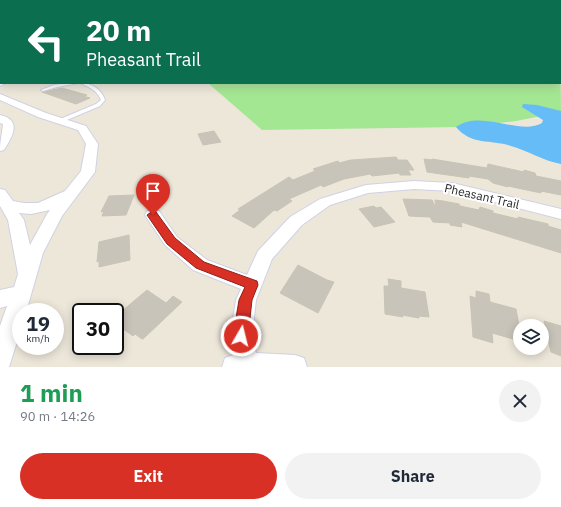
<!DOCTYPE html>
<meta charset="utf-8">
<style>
:root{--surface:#fff;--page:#f2f2f3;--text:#1f2937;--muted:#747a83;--accent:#d93025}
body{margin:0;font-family:"IBM Plex Sans",sans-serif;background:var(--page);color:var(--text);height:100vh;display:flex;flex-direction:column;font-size:15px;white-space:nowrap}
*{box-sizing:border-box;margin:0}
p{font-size:13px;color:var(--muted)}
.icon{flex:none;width:22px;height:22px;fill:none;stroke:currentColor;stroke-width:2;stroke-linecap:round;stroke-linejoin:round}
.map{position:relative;height:367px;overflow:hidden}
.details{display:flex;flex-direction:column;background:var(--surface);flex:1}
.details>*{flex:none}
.guide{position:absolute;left:0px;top:0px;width:561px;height:84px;box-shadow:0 2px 10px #0003;background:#0b6e4f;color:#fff;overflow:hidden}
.controls{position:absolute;left:513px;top:319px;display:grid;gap:8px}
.controls a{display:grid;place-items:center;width:36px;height:36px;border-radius:50%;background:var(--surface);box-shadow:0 2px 10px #0003;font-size:20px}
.speed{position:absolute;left:12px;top:303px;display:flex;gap:8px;font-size:20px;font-weight:700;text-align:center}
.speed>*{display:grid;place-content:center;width:52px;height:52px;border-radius:50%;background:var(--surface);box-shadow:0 2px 10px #0003;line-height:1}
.speed small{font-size:10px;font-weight:400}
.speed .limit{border:2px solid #111;border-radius:6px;background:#fff;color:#111}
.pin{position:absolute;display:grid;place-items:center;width:34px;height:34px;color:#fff;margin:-41px -17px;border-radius:50% 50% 50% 0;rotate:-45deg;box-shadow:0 0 4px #0007}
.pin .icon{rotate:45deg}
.me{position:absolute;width:44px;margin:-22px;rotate:8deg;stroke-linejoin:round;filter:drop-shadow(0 0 3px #0008)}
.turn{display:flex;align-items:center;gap:14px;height:84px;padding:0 20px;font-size:18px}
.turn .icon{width:52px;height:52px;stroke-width:2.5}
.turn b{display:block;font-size:28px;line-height:34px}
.round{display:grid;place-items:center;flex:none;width:42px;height:42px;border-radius:21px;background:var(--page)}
.headline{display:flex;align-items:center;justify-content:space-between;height:68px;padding:0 20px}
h1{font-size:24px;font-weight:700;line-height:30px;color:#1e9e55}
.cta{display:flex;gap:8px;margin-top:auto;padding:8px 20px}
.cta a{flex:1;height:46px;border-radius:24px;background:var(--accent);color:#fff;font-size:16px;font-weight:700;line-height:46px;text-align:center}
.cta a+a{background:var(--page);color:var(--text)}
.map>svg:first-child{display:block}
</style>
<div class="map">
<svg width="561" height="367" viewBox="0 0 561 367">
<rect width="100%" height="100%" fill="#ede7da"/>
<polygon fill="#a4e793" points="560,41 561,112 516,121 462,127 262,130 208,83 560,83"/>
<path fill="#66bcf6" d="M523,104L537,105L561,111V164C544,161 528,151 511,146C491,139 472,146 456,127C481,109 520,136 542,123L543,120L522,107Z"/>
<g fill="#c8c4ba" stroke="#c8c4b4">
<polygon points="62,88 87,95 83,96 90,98 76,104 42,92"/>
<polygon points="214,131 221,142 203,145 198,134"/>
<polygon points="396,157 398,160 407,160 414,170 408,170 411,175 400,175 399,173 372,176 370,174 344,179 323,187 321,185 289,199 292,201 277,211 274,210 254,228 232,216 240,210 238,209 289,177 293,180 315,171 313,169 338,161 339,163 351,160"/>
<polygon points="424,159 433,160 432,159 487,168 488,164 524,172 524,170 535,173 536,176 561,181 561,195 541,191 541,193 508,186 508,187 493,183 488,179 469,176 469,178 427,172"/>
<polygon points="134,195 126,215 102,216 104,211 101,212 109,196"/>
<polygon points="403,199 432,200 436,208 435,200 443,201 459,204 460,206 479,210 480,207 493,211 493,213 518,219 518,217 548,224 548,226 561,230 561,253 461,222 462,227 450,225 450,223 433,222 430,217 409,216"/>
<polygon points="374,206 376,208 381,207 395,222 374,227 359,209"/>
<polygon points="129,235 130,260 99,267 99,261 97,262 99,242"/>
<polygon points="298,265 327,280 334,282 318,313 280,293"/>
<polygon points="388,279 401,281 401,288 425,292 429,317 419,316 419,318 402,315 403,317 385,314 384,286 389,286"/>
<polygon points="147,290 166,303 173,296 182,302 143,339 142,339 135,334 133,336 115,323 115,317"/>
<polygon points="476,291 489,294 490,302 516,309 520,331 520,341 492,333 493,343 473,337 470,296 476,298"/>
<polygon points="544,321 561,326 561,356 551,352"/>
</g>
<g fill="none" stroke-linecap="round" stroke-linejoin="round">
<defs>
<g id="service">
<polygon points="68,83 79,83 57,87 43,91 41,90 54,85"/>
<path d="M80,83C92,83 101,89 105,100L100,106L62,122H58V120L96,104L101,100C97,90 89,87 80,83Z"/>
</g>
<g id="minor">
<path d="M0,94L46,113L86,126L98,144L95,172L62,216L43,253L26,312H21V329L9,367H0V326L7,306L0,308V290L14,287L18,274L8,220L0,206V189L5,190L13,201L24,203H38L65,191L81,171L86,144L78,130L38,117L0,100ZM50,210L47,214L30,245L24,220L19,213L31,214Z"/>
<path d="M0,115C22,120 13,136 4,150L0,151C0,141 2,134 3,124L0,123Z"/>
<polygon points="414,181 452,183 561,209 561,219 452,191 414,189 368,193 330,205 302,225 272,259 256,300 252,336 256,353 295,355 304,358 307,367 222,367 225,358 233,355 230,336 236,300 241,289 193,270 165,245 145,215 147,211 153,210 159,211 177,237 207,260 247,275 258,251 290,217 320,199 366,185"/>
</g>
<polygon id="secondary" points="1,77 1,83 6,83 0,86"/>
</defs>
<use href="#service" stroke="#d0d1e4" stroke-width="2"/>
<use href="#minor" stroke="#d0d1e4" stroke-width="2"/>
<use href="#secondary" stroke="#d0d1e4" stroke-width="2"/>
<use href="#service" fill="#fff" fill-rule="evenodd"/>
<use href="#minor" fill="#fff" fill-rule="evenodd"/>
<use href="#secondary" fill="#fff" fill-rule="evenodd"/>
</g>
<linearGradient id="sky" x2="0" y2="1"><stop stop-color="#74b7ee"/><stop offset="0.45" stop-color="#f7f4ee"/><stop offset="1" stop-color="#f7f4ee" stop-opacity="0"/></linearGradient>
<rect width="561" height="92" fill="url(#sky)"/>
<polygon fill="#d93025" stroke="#8d1f18" points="153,211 156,212 175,238 204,262 257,281 258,285 252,300 248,336 246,341 241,343 236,341 233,336 239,300 245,287 196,268 167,244 147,215"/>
<g text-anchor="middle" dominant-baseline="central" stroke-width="4" stroke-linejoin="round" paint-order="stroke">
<g font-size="12" fill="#2a2a2a" stroke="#fff">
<text transform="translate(482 196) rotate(13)">Pheasant Trail</text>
</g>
</g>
</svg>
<div class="controls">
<a><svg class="icon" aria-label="layers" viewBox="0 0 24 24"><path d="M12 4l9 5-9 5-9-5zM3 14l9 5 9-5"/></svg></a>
</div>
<div class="speed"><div>19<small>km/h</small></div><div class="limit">30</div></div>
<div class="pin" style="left:153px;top:215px;background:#d93025"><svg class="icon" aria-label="arrive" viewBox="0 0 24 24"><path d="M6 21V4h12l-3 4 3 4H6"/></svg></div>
<svg class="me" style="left:241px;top:336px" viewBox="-20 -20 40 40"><circle r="17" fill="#d93025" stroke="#fff" stroke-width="3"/><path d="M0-11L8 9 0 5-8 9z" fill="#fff"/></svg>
<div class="guide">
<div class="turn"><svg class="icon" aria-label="left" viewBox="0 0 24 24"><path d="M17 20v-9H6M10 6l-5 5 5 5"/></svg><div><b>20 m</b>Pheasant Trail</div></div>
</div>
</div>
<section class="details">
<div class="headline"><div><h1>1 min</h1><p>90 m · 14:26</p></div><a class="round"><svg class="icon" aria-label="close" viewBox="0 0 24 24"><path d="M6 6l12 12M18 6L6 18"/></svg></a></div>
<div class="cta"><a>Exit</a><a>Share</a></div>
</section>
